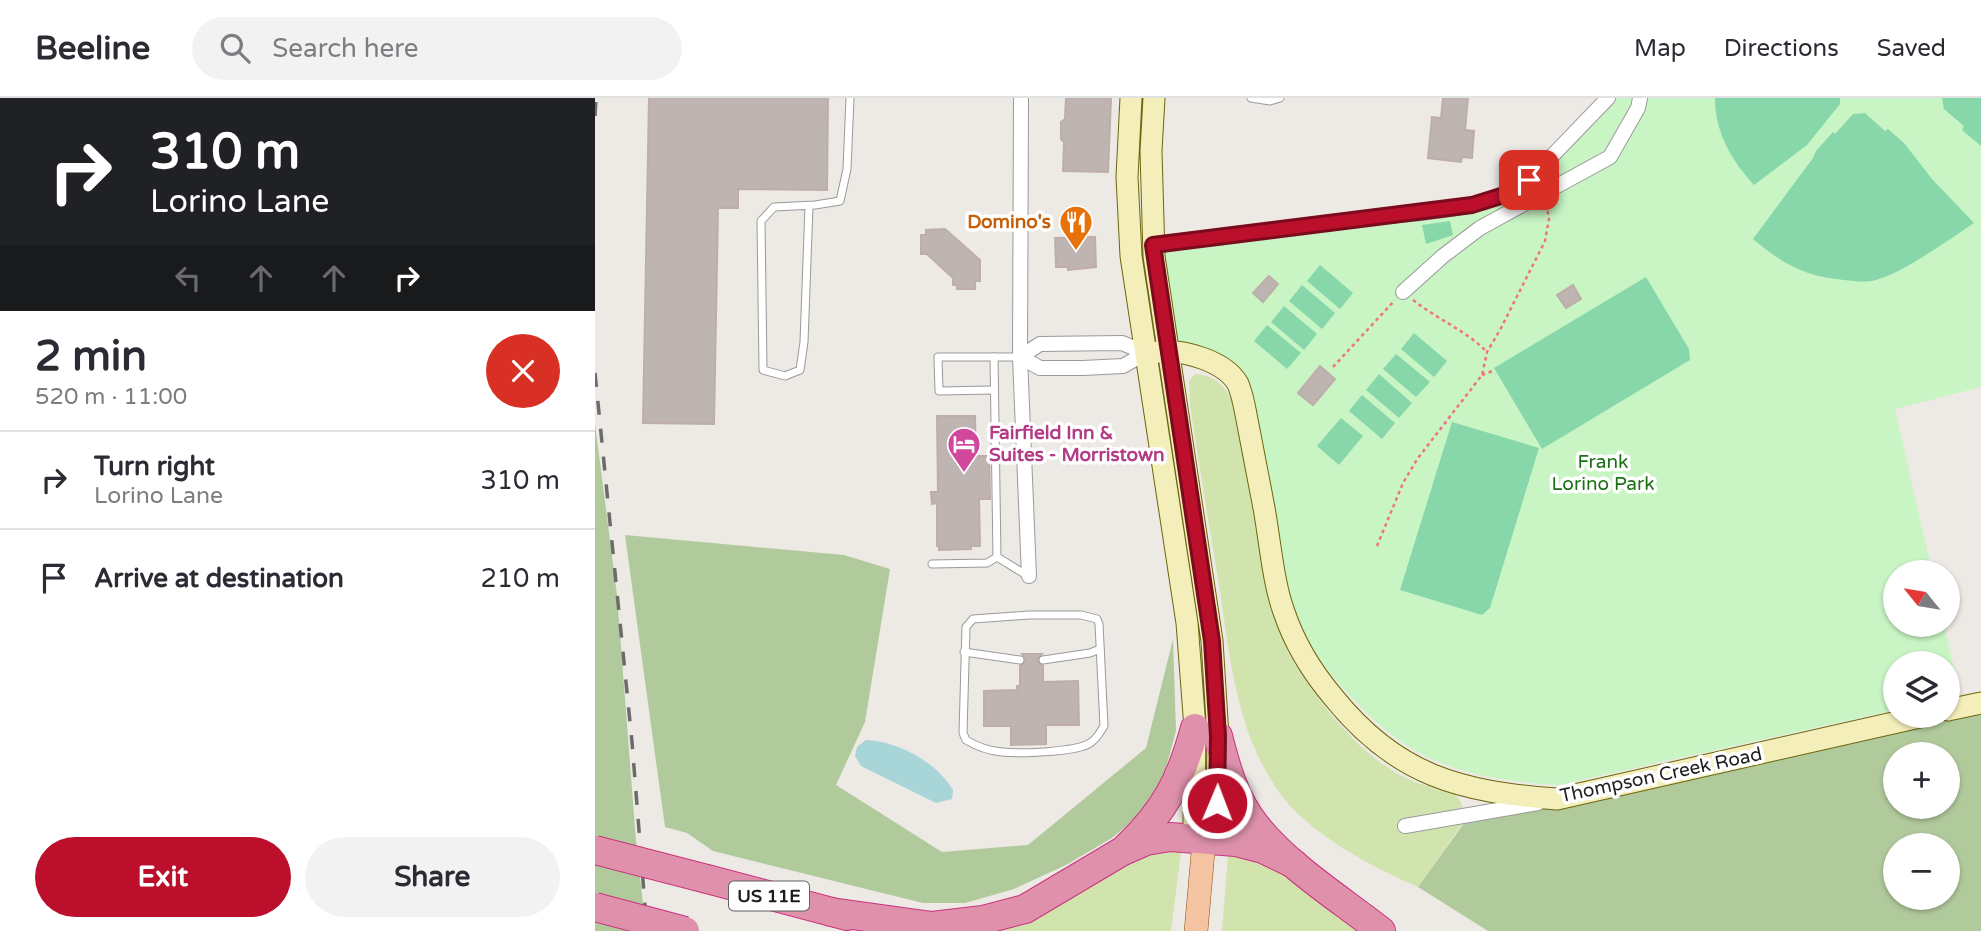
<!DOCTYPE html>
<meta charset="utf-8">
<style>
:root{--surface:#fff;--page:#f2f2f3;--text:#2b2b33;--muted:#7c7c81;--line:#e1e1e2;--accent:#bb0f2b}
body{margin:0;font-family:"Varela Round",sans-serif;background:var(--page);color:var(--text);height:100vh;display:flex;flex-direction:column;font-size:26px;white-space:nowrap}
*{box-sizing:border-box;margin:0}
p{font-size:23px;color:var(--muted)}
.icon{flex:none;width:38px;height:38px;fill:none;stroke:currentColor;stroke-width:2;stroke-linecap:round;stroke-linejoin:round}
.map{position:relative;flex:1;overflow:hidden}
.details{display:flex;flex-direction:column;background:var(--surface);width:595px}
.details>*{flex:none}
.banner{background:#202124;color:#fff;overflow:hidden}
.needle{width:46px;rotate:300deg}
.tools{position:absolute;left:1288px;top:462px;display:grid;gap:14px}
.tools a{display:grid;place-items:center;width:77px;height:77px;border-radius:50%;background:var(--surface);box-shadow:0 2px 5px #0004;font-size:35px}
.pin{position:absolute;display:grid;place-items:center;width:60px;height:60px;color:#fff;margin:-30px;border-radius:14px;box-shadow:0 4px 10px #0006}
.me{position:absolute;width:77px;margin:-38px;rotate:1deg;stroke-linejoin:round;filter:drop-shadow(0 0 5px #0008)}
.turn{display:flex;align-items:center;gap:24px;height:147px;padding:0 35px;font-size:32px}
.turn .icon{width:91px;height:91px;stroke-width:2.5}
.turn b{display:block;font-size:49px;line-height:60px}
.lanes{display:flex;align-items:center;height:66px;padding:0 35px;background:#0003;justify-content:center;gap:35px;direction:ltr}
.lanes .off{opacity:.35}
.round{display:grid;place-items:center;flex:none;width:74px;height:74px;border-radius:37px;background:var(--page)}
.overview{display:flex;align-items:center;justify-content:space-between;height:119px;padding:0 35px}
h1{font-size:42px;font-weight:800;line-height:52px}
.primary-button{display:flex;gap:14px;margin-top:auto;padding:14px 35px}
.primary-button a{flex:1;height:80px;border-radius:42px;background:var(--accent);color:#fff;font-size:28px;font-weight:800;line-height:80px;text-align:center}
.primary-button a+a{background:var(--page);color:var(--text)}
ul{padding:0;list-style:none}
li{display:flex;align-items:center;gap:21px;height:98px;padding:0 35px;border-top:2px solid var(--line)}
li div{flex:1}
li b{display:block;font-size:26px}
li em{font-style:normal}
header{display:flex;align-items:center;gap:42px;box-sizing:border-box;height:98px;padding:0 35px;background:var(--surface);border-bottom:2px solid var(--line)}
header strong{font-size:33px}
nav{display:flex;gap:38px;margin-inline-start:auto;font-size:24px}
.search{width:490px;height:63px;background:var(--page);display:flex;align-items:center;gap:18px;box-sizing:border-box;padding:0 24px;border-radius:38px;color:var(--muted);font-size:26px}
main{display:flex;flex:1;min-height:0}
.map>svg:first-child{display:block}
</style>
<header>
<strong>Beeline</strong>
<div class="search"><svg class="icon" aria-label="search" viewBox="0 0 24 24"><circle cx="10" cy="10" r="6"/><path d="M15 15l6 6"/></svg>Search here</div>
<nav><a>Map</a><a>Directions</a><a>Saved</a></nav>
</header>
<main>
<section class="details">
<div class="banner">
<div class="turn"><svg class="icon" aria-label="right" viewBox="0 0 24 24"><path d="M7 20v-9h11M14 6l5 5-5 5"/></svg><div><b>310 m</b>Lorino Lane</div></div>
<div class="lanes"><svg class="icon off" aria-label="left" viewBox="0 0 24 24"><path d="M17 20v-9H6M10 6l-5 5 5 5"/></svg><svg class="icon off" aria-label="ahead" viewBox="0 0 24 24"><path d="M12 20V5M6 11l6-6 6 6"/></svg><svg class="icon off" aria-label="ahead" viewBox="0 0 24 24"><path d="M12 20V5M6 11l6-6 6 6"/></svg><svg class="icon" aria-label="right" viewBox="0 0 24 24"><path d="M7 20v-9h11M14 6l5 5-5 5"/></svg></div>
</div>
<div class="overview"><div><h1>2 min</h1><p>520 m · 11:00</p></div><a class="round" style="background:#d93025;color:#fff"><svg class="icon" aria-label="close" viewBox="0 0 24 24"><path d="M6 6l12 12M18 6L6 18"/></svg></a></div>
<ul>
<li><svg class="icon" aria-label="right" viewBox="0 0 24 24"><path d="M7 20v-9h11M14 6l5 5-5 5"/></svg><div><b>Turn right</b><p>Lorino Lane</p></div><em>310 m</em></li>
<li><svg class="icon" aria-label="arrive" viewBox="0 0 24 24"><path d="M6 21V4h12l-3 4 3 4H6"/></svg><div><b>Arrive at destination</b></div><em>210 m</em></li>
</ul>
<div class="primary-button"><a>Exit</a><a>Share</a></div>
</section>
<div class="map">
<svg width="1386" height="833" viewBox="0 0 1386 833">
<rect width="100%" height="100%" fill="#ede9e4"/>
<g fill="#d1e4ad">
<path d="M600,276C625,278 634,293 643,316L692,553C722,603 771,670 829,687C838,689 847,690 856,692L866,704L871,721L823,789C777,769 718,738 687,698C641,637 635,559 624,486C614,427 604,367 595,307L594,283Z"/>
<polygon points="559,747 586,754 576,833 365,833"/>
<polygon points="633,757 664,758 768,833 627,833"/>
</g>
<g fill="#b1ca9c" fill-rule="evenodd">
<polygon points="0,326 22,497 41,743 51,833 0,833"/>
<polygon points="30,437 249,457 295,471 270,624 241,687 347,754 433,747 551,650 578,541 581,633 568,681 548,714 517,740 471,767 419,791 370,805 328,805 118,753 92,735 70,729"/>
<path d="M1386,605V833H893L823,789L875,717L1327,618H1353ZM1300,656H1353V709H1300ZM1300,747H1353V800H1300Z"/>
</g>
<path fill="#c8f5c3" d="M1013,0H1386V289L1300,311L1337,474H1300V527H1349L1365,598L1353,601V565H1300V612L963,687C847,680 797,654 725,562C715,549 693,526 688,511C680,488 678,461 673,438C663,388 653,337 643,287L574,252L558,147L910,97Z"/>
<g fill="#87d7ab">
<path d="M1120,0H1245V6L1212,47L1159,87C1136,62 1120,34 1120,0Z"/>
<polygon points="1347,0 1386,0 1386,48 1367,32 1369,28 1349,11"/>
<path d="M1270,15L1290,33L1293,31L1309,45L1337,81L1379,125C1355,141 1308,175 1281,182C1271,185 1259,183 1249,182C1209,178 1188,166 1158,141L1218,60L1221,53L1238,34L1240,36L1258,16Z"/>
<polygon points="855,123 858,137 831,146 827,127"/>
<polygon points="725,167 758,195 745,211 712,183"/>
<polygon points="1051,179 1094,251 1095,262 947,351 899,270"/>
<polygon points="707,187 740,215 727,231 694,203"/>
<polygon points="689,208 722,236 709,252 676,224"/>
<polygon points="672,227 706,255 692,271 659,243"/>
<polygon points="819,235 852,263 839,279 806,251"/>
<polygon points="801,256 835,284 821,299 788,271"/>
<polygon points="784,276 817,305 804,320 771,292"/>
<polygon points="767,297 800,325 787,341 754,313"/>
<polygon points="746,320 768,338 744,367 722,348"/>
<polygon points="857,324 944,350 895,510 887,517 805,492"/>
</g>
<path fill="#a7d5d8" d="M271,642C304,644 340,663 358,692L357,701L341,705L266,668L260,658L262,649Z"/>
<g fill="#beb4b1" stroke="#beaea7" stroke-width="2">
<polygon points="54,0 233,0 232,92 143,91 143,110 123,110 119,326 48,325"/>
<polygon points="471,0 516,0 513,74 468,73 469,44 466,41 466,24 470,21"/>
<polygon points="848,0 873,0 870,32 879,33 877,60 867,59 866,64 833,60 837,19 846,20"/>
<polygon points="350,131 385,162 385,183 380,183 380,191 362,191 362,187 358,187 358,180 332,156 326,156 326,137 331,137 331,132"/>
<polygon points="500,139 501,169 473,172 473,169 461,169 460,140"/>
<polygon points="674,178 683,186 668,204 658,195"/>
<polygon points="978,187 986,201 971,210 962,197"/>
<polygon points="725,268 740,281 718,307 703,295"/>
<polygon points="342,318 380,318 381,358 394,358 395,401 384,401 385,448 376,448 376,451 344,452 344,448 342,448 342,405 337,406 336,394 343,394"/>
<polygon points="427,556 447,556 442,562 448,568 448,584 483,583 484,627 451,627 451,646 416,647 416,628 389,628 389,593 422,592 422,588 425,588 425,568 431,562"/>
</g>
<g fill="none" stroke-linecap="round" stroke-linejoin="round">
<defs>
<g id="lane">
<polyline points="656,0 675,3 685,0"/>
<polyline points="214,108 209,244 205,272 190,278 168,272 166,123 179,109 220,107 245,103 252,71 255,0"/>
<polyline points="399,259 343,259 344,293 399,292"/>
<polyline points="402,459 399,259 425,259"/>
<polyline points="337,466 392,465 402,459 433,478"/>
<path d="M434,517H486L502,521L504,526L509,628C505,634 502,641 495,645C482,654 425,656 407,654C395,653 381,648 371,642L368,635L371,529L378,521Z"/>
<polyline points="369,554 425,562"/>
<polyline points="448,562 495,555 505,551"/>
</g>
<g id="street">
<polyline points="426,0 425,259 434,478"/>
<path d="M558,147C627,138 696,130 765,121C821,114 887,116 934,82L1013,0"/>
<polyline points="808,194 848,158 885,130 1015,59 1043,10 1045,0"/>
<polygon points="527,245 551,255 528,268 488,270 445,270 425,259 445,246"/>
<polyline points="810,728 943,705"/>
</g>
<g id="secondary">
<polyline points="536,0 532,79 536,158 592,525 600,630 599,725 609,743 622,727 623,638 617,543 559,158 556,53 559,0"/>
<path d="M563,254C588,251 630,263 643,286C649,300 651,318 654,332C659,358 664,384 669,410C675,443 678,484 689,514C700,547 717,574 739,600C802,678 866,694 962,701L1329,618"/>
<polyline points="1353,612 1386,605"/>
</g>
<polyline id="primary" points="601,833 609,743"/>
<g id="highway">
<path d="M623,638C631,670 640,702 661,728C695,770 744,800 786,833"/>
<path d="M531,750C570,713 586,682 600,630"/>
<polyline points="112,781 252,818"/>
<polyline points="236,814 337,828 388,822 430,811 526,754 551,743 575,739 641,744 668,751 699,766"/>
</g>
</defs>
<use href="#lane" stroke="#9a9a9a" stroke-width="9"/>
<use href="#street" stroke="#9a9a9a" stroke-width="16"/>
<use href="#secondary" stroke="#6b660d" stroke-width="23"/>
<use href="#primary" stroke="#8b4c0c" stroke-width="24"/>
<use href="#highway" stroke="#cb317f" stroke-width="30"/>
<g stroke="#ef747b" stroke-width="2.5" stroke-dasharray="3.5 3.5" stroke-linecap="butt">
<path d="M818,202C842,221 870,232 892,254"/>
<polyline points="738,269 800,202"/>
<polyline points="887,277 900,272"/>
<polyline points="782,448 808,385 823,360 887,277 892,254 905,232 950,143 954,121 952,109"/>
</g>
<use href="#lane" stroke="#fff" stroke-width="7"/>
<use href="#street" stroke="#fff" stroke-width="14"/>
<use href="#secondary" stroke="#f4eebb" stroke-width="21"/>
<use href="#primary" stroke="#f4c3a2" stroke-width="23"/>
<use href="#highway" stroke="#df91ac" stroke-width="28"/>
<g stroke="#6b6b6b" stroke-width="3.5" stroke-dasharray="14 14" stroke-linecap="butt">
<polyline points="0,18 1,0"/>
<polyline points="0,275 37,644 52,833"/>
</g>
<defs>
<g id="highway-bridge">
<polyline points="0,752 112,781"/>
<polyline points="0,809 90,833"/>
</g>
</defs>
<use href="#highway-bridge" stroke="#cb317f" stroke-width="30" stroke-linecap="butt"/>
<use href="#highway-bridge" stroke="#df91ac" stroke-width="28"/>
</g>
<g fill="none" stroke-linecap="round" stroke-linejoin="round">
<defs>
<polyline id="route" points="622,705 623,638 617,543 558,147 877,107 909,97 934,82"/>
</defs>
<use href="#route" stroke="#7a0a1c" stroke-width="18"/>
<use href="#route" stroke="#bb0f2b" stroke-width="12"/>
</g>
<defs>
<symbol id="restaurant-pin" viewBox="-11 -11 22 30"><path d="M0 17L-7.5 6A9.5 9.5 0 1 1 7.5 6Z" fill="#e8710a" stroke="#fff"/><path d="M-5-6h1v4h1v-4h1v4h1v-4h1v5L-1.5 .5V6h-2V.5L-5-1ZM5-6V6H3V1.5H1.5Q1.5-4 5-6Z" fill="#fff"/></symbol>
<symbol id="hotel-pin" viewBox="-11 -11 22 30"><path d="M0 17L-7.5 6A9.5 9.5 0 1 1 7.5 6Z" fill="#d1479c" stroke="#fff"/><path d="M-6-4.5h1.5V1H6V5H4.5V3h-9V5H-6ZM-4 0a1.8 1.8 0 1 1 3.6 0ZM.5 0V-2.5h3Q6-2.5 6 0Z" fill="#fff"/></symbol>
</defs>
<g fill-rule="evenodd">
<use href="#restaurant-pin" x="462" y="105" width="38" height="52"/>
<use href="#hotel-pin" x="350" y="327" width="38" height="52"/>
</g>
<g text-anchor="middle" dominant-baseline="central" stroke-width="7" stroke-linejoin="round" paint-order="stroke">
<rect fill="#fff" stroke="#616161" stroke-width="2" x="134" y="783.5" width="80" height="29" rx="5"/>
<g font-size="18" font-weight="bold" fill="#1d1d1d">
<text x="174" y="798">US 11E</text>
</g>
<g font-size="19" font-weight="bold" fill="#c56008" stroke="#fff" text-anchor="end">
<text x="456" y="124">Domino's</text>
</g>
<g font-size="19" font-weight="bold" fill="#b23c85" stroke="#fff" text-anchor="start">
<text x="394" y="335">Fairfield Inn &amp;<tspan x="394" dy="22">Suites - Morristown</tspan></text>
</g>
<g font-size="19" fill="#1b7214" stroke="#fff">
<text x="1008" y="364">Frank<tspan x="1008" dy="22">Lorino Park</tspan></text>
</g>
<g font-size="19" fill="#1d1d1d" stroke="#fff">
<text transform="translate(1066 677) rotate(-12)">Thompson Creek Road</text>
</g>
</g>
</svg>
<div class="tools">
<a><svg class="needle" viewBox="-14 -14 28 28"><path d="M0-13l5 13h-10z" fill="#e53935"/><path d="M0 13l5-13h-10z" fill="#7c7c81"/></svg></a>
<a><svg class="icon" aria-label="layers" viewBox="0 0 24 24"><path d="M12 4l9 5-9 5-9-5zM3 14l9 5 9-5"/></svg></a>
<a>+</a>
<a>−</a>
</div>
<div class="pin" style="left:934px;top:82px;background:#d93025"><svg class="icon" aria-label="arrive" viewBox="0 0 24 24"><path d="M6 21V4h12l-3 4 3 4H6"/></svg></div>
<svg class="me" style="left:622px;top:705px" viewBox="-20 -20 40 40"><circle r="17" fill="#bb0f2b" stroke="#fff" stroke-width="3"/><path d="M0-11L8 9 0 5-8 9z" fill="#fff"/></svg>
</div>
</main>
